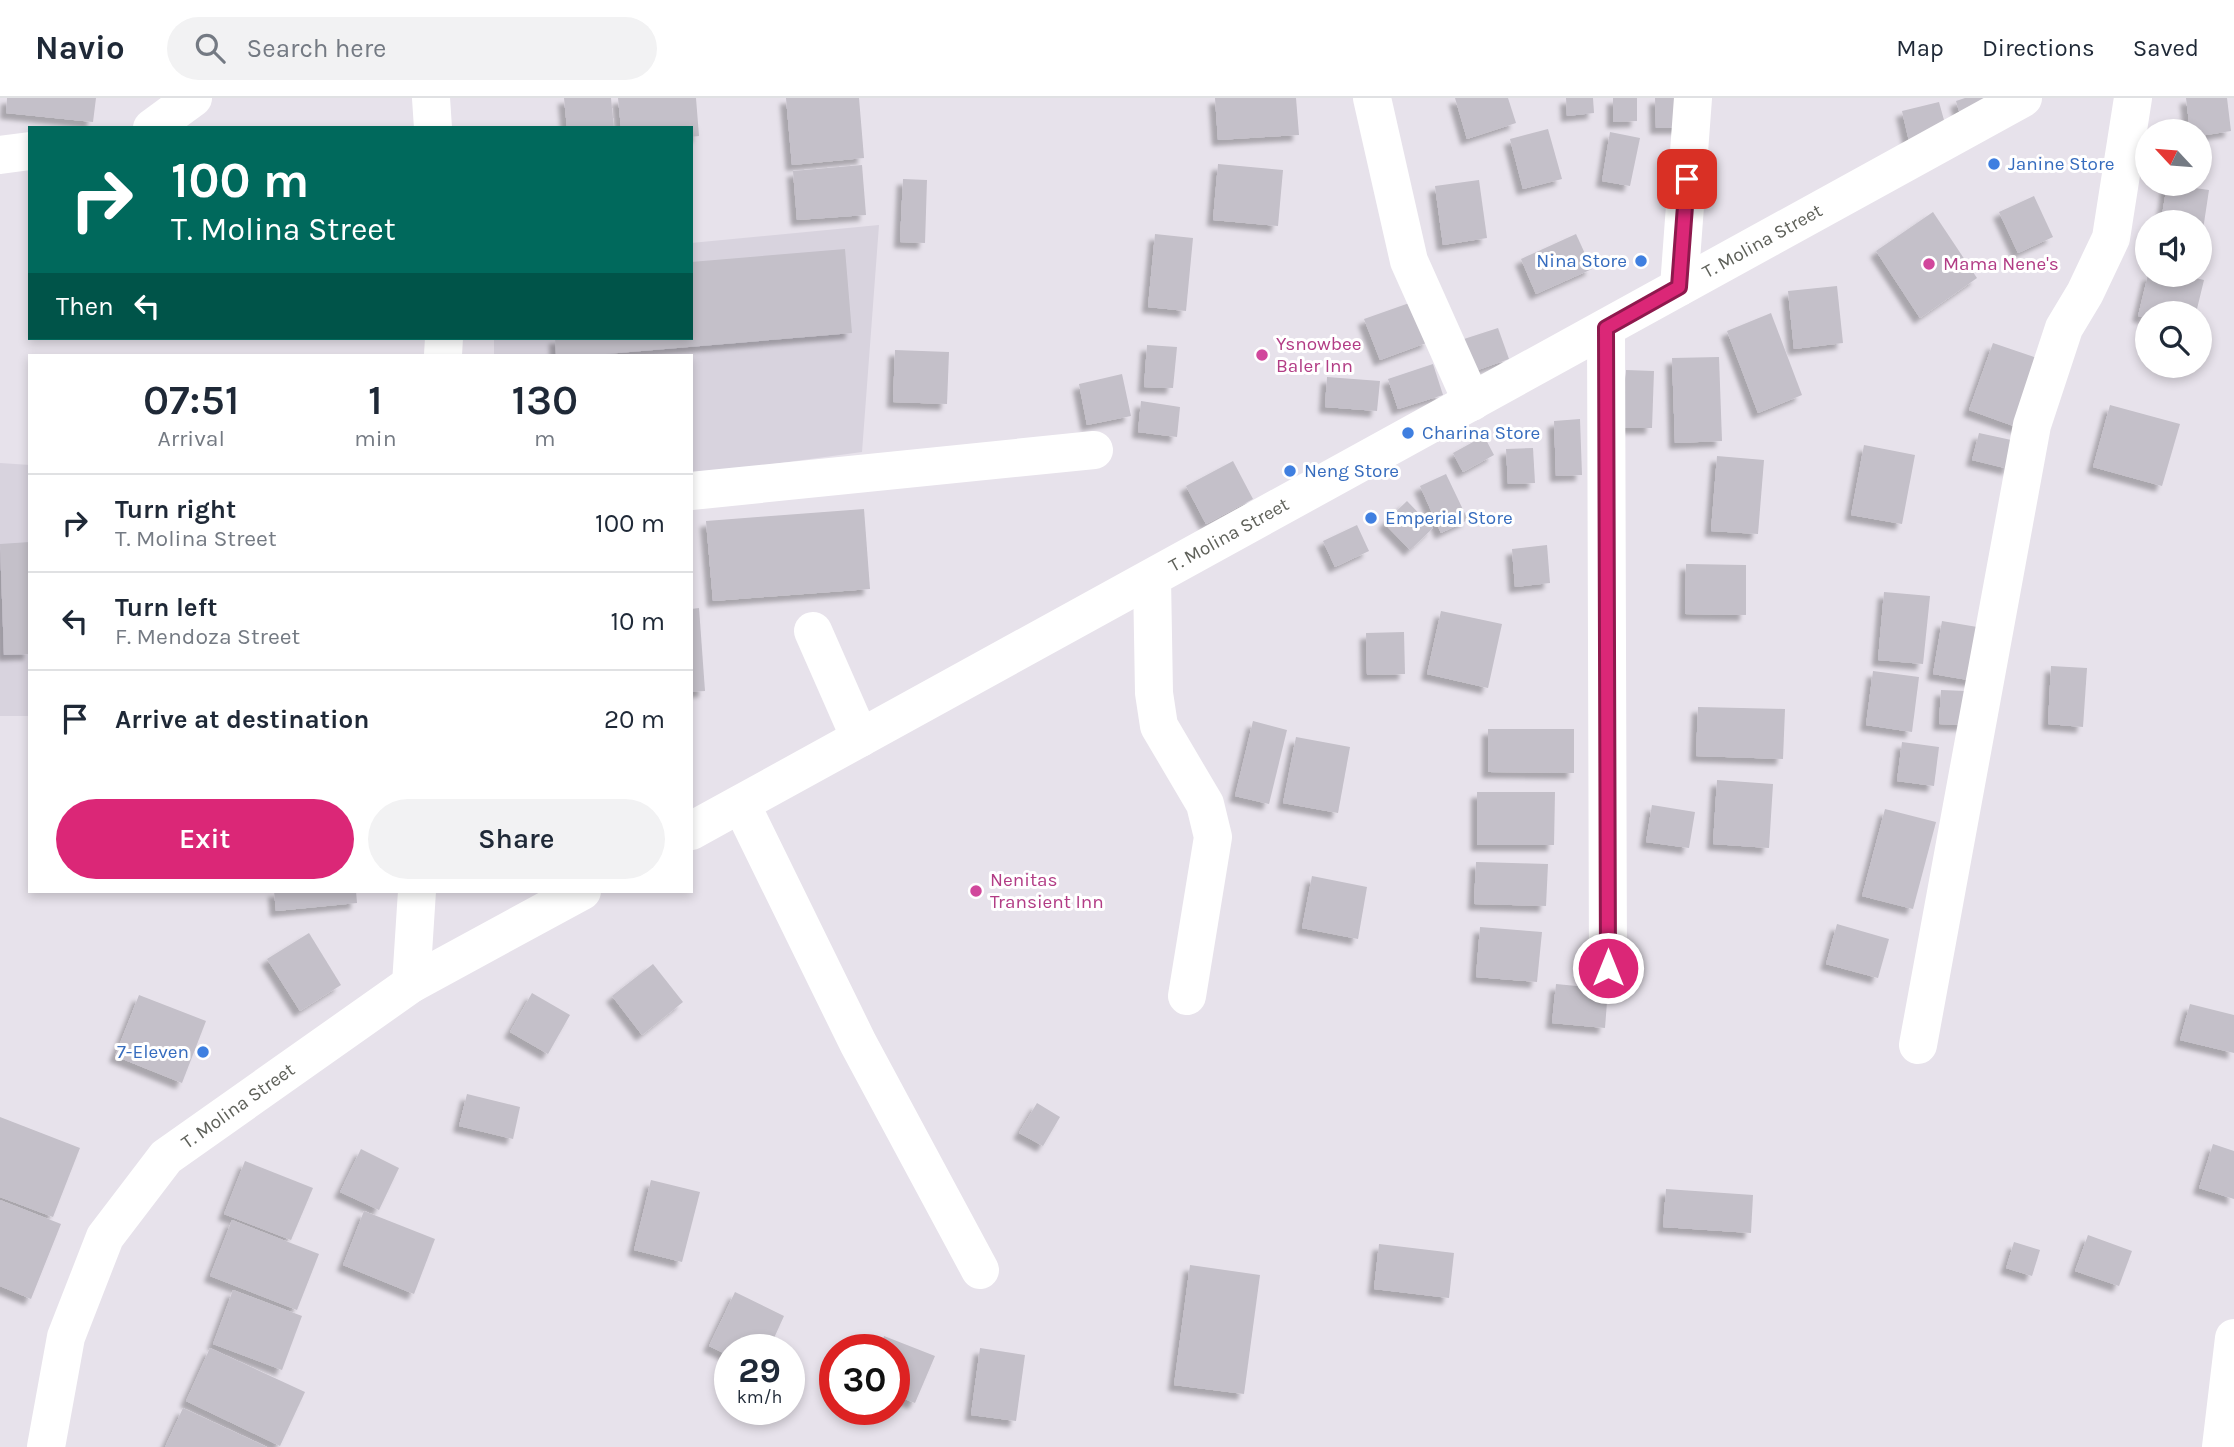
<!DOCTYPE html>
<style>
:root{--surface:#fff;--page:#f2f2f3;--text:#1f2937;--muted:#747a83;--line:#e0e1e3;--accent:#db2777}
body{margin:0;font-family:Karla,sans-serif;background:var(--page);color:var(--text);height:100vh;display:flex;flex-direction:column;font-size:26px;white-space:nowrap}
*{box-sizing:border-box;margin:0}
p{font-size:23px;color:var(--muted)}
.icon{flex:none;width:38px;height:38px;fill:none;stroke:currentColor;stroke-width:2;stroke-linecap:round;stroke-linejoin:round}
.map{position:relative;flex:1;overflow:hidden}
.panel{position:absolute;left:28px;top:256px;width:665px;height:539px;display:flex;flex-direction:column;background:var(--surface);border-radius:0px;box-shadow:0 4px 10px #0003}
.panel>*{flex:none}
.hud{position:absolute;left:28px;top:28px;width:665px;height:214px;border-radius:0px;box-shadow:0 4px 10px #0003;background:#00695c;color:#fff;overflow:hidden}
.needle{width:46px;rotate:296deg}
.fabs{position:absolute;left:2135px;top:21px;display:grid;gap:14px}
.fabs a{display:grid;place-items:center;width:77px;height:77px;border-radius:50%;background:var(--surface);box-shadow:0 4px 10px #0003;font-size:35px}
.speed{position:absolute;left:714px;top:1236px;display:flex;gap:14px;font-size:35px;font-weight:700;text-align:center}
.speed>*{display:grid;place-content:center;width:91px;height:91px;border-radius:50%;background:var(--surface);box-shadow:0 4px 10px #0003;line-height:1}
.speed small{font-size:18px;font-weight:400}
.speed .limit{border:10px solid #d22;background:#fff;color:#111}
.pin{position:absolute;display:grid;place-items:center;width:60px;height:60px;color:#fff;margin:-30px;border-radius:14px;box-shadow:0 4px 10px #0006}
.me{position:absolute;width:77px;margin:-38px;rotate:0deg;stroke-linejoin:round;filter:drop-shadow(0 0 5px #0008)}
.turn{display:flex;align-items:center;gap:24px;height:147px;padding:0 28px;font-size:32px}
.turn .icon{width:91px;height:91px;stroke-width:2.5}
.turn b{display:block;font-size:49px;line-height:60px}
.then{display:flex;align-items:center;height:66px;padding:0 28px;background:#0003;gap:14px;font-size:26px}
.eta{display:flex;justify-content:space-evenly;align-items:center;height:119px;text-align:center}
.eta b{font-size:42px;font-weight:600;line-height:49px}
.cta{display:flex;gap:14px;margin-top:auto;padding:14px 28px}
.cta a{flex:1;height:80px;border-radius:42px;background:var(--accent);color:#fff;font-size:28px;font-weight:600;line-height:80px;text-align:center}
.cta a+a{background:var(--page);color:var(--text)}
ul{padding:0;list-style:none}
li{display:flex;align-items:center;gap:21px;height:98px;padding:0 28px;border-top:2px solid var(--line)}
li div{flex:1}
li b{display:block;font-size:26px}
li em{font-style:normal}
header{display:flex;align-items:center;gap:42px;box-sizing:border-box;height:98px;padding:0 35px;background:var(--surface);border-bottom:2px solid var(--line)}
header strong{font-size:33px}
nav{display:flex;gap:38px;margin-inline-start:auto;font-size:24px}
.search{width:490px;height:63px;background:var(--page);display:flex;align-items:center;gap:18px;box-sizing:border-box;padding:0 24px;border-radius:38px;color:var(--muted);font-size:26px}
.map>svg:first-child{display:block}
</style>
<header>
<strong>Navio</strong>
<div class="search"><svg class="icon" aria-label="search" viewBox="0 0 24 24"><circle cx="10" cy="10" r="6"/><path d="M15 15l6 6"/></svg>Search here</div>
<nav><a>Map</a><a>Directions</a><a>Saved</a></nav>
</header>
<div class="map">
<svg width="2234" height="1349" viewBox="0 0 2234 1349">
<defs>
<filter id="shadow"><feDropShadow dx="-6" dy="6" stdDeviation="2" flood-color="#0004"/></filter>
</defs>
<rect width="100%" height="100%" fill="#e7e2eb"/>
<g fill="#d8d3de">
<polygon points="879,127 862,354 691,377 691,257 494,257 494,240 691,240 691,145"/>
<polygon points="0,365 30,367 30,618 0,618"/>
</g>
<g fill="#c4c0c9" filter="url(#shadow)">
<polygon points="7,0 96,0 93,24 6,15"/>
<polygon points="564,0 611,0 614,30 567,30"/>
<polygon points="618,0 696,0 699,38 691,39 691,30 621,30"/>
<polygon points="786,0 859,0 864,60 792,67"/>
<polygon points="1215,0 1296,0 1299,37 1218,42"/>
<polygon points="1455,0 1508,0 1516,25 1467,41"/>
<polygon points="1566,0 1593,0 1594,15 1567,18"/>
<polygon points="1613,0 1637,0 1637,23 1613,24"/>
<polygon points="1655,0 1690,0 1690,30 1656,30"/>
<polygon points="1965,0 1991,0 1962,23 1956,3"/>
<polygon points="2186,0 2227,0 2231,33 2200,38 2200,33 2190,33"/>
<polygon points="1939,4 1947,33 1909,43 1902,13"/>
<polygon points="1548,31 1562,81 1523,91 1510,41"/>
<polygon points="1610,34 1640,40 1630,88 1602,83"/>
<polygon points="1218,66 1283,72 1278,128 1213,122"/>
<polygon points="862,67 866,117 797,122 793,73"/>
<polygon points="903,81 927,82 925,145 900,144"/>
<polygon points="1479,82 1487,140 1443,147 1435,88"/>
<polygon points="2167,86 2209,92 2201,145 2200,124 2161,124"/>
<polygon points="2034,98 2053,139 2018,155 1999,114"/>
<polygon points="1933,114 1977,180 1920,220 1876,153"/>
<polygon points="1155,136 1193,140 1186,213 1148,209"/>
<polygon points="1576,136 1592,171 1536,196 1521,161"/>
<polygon points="845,151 852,235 594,257 556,257 555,240 691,240 691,164"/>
<polygon points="2148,177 2183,177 2204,182 2196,215 2147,215 2147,220 2138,218"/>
<polygon points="1837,188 1843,245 1794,251 1788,193"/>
<polygon points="1415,203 1429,244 1380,262 1364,221"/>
<polygon points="1771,215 1802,297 1758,315 1727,233"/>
<polygon points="1498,230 1509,261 1475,273 1464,241"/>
<polygon points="1993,245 2043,262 2019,330 1969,312"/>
<polygon points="1147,247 1177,249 1173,290 1144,289"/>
<polygon points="895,252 949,254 947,306 893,304"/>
<polygon points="1719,259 1722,343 1675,345 1672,260"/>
<polygon points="1433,266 1443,297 1398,311 1388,281"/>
<polygon points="1626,272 1654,273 1652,330 1624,330"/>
<polygon points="1122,276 1131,318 1087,327 1079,286"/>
<polygon points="1327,279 1380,283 1377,313 1325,309"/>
<polygon points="1141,303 1180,309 1177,339 1138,334"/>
<polygon points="2110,307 2180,326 2162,388 2093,369"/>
<polygon points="1580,321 1582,377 1556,378 1554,323"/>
<polygon points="1979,335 2016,343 2009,371 1972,362"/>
<polygon points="1484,338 1494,357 1463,374 1453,355"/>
<polygon points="1864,347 1915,357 1902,426 1851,417"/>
<polygon points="1533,350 1535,385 1508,386 1506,351"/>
<polygon points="1717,358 1764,362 1758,436 1711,433"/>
<polygon points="1233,363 1253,401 1206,426 1186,388"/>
<polygon points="1446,376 1468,422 1441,435 1420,388"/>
<polygon points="1407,403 1433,430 1410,452 1384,425"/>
<polygon points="864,411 870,491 713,503 706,423"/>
<polygon points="1357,427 1369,453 1335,469 1323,443"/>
<polygon points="30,444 30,556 4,557 0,446"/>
<polygon points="1547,447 1550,485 1515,489 1512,451"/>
<polygon points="1686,466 1746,467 1746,517 1685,516"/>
<polygon points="1884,494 1930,498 1923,566 1878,562"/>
<polygon points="699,510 705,593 691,594 691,511"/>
<polygon points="1441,513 1502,526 1488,590 1427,576"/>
<polygon points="1942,523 1983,530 1974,583 1933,576"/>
<polygon points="1404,534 1405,576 1367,577 1366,535"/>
<polygon points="2051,568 2087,570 2083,629 2048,626"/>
<polygon points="1873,573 1919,579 1912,634 1866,627"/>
<polygon points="1941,592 1967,593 1965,627 1939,626"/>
<polygon points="1698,609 1785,611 1783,661 1696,658"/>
<polygon points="1253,623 1287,632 1269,706 1235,698"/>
<polygon points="1488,631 1574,631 1574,675 1488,674"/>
<polygon points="1296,639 1350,649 1338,715 1283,705"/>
<polygon points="1902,644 1939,649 1934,688 1897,683"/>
<polygon points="1717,682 1773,686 1769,750 1713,746"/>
<polygon points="1477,694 1555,694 1554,747 1477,747"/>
<polygon points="1652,707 1695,714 1689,750 1646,744"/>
<polygon points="1885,711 1936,724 1913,811 1862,798"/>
<polygon points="1476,764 1548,766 1546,808 1474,806"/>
<polygon points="1312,778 1367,789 1358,841 1302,830"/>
<polygon points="274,793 356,793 357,805 276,813"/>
<polygon points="1837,826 1889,841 1878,880 1826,866"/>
<polygon points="1480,829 1542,834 1537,884 1476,879"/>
<polygon points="309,835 341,887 300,913 267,861"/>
<polygon points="653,866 683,904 642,937 612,898"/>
<polygon points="1556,886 1608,891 1605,930 1552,925"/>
<polygon points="532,895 570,917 548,956 510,934"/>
<polygon points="139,897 206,923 182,985 115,958"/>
<polygon points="2190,906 2234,917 2234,955 2180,942"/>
<polygon points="467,996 520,1009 513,1041 459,1028"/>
<polygon points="1037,1005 1060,1019 1043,1048 1019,1035"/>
<polygon points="0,1019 80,1050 53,1119 0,1099"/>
<polygon points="2213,1046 2234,1053 2234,1101 2199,1090"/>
<polygon points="361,1051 399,1070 379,1112 340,1094"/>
<polygon points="245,1063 313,1090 291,1142 224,1116"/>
<polygon points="651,1082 700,1094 682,1164 634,1152"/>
<polygon points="1666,1091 1753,1097 1751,1135 1663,1129"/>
<polygon points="0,1102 61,1126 31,1201 0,1188"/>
<polygon points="364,1113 435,1141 414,1196 343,1167"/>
<polygon points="232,1122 319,1156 297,1212 210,1178"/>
<polygon points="2088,1137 2132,1153 2119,1188 2075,1173"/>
<polygon points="2014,1144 2040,1152 2032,1178 2006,1170"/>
<polygon points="1379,1146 1454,1155 1449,1200 1374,1191"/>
<polygon points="1190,1167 1260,1177 1244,1296 1174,1287"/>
<polygon points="233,1192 302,1218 282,1272 213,1246"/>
<polygon points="735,1194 784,1218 769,1251 730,1251 730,1258 709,1248"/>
<polygon points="884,1238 935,1258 915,1305 894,1297 894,1251 879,1251"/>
<polygon points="210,1250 305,1294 280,1348 186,1303"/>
<polygon points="980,1250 1025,1257 1016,1323 971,1317"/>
<polygon points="183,1310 267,1349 165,1349"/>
</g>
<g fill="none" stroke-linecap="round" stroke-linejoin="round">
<g stroke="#fff" stroke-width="38">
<polyline points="431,0 433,30"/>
<polyline points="1372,0 1409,163 1472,304"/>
<polyline points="152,30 193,0"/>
<polyline points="0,57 30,53"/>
<polyline points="1679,189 1693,0"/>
<polyline points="1606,230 1608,870"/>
<polyline points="443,257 444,240"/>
<polyline points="691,393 1094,352"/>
<polyline points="1152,480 1154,595 1159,628 1205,706 1213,739 1187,898"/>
<polyline points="813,533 860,640"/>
<polyline points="741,706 858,945 980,1172"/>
<path id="s1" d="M691,733L2023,0"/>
<polyline points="411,886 417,793"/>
<polyline points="1918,947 2032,327 2064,230 2085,195 2111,140 2133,0"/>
<path id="s2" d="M46,1349L66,1239L105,1139L166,1059L411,886L582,793"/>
<polyline points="2221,1349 2234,1240"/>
</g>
</g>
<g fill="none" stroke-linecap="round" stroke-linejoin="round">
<defs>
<polyline id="route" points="1608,870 1606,230 1679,189 1687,81"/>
</defs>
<use href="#route" stroke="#8e194d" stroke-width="18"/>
<use href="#route" stroke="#db2777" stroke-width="12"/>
</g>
<g fill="#3f7fe0" stroke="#fff" stroke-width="2.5">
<circle cx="1994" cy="66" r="7"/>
<circle cx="1641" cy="163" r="7"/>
<circle cx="1408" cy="335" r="7"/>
<circle cx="1290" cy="373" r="7"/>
<circle cx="1371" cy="420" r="7"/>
<circle cx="203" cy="954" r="7"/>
</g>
<g fill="#d1479c" stroke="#fff" stroke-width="2.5">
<circle cx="1929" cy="166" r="7"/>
<circle cx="1262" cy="257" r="7"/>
<circle cx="976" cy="793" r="7"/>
</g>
<g text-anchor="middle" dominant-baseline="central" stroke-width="6" stroke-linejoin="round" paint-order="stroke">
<g font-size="19" fill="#366cbe" stroke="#fff" text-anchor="start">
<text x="2008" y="66">Janine Store</text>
<text x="1627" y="163" text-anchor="end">Nina Store</text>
<text x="1422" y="335">Charina Store</text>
<text x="1304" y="373">Neng Store</text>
<text x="1385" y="420">Emperial Store</text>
<text x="189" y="954" text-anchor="end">7-Eleven</text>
</g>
<g font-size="19" fill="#5f615a" stroke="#fff">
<text stroke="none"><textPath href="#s1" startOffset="1223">T. Molina Street</textPath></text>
<text stroke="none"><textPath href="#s1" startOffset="614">T. Molina Street</textPath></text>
<text stroke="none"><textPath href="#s2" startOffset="408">T. Molina Street</textPath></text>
</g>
<g font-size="19" fill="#b23c85" stroke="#fff" text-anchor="start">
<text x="1943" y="166">Mama Nene's</text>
<text x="1276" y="246">Ysnowbee<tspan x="1276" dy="22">Baler Inn</tspan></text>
<text x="990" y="782">Nenitas<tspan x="990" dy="22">Transient Inn</tspan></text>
</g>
</g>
</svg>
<div class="fabs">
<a><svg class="needle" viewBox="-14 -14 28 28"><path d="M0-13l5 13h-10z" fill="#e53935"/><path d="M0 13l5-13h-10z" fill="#747a83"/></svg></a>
<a><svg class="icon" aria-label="sound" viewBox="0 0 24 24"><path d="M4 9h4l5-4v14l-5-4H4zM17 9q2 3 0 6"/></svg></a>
<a><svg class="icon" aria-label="search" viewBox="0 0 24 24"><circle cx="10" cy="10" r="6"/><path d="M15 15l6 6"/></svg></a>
</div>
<div class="speed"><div>29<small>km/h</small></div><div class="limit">30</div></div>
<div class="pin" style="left:1687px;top:81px;background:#d93025"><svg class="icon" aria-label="arrive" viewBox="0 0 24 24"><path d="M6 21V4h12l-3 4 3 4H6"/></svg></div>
<svg class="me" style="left:1608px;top:870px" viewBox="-20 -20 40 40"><circle r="17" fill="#db2777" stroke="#fff" stroke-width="3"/><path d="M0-11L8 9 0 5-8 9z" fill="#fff"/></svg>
<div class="hud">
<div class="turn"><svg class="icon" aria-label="right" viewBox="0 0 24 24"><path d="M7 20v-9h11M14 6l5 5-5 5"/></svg><div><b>100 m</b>T. Molina Street</div></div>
<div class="then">Then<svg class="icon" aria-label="left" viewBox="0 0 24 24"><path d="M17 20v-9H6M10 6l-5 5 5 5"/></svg></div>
</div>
<section class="panel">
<div class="eta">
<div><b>07:51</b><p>Arrival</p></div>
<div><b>1</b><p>min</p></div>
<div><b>130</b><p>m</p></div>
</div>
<ul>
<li><svg class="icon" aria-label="right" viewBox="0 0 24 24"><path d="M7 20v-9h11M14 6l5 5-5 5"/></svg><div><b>Turn right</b><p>T. Molina Street</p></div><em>100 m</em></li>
<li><svg class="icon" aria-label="left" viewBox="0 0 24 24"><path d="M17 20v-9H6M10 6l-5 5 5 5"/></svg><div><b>Turn left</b><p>F. Mendoza Street</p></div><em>10 m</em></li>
<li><svg class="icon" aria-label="arrive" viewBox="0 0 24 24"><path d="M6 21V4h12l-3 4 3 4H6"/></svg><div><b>Arrive at destination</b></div><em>20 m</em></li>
</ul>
<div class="cta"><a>Exit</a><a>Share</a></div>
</section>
</div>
